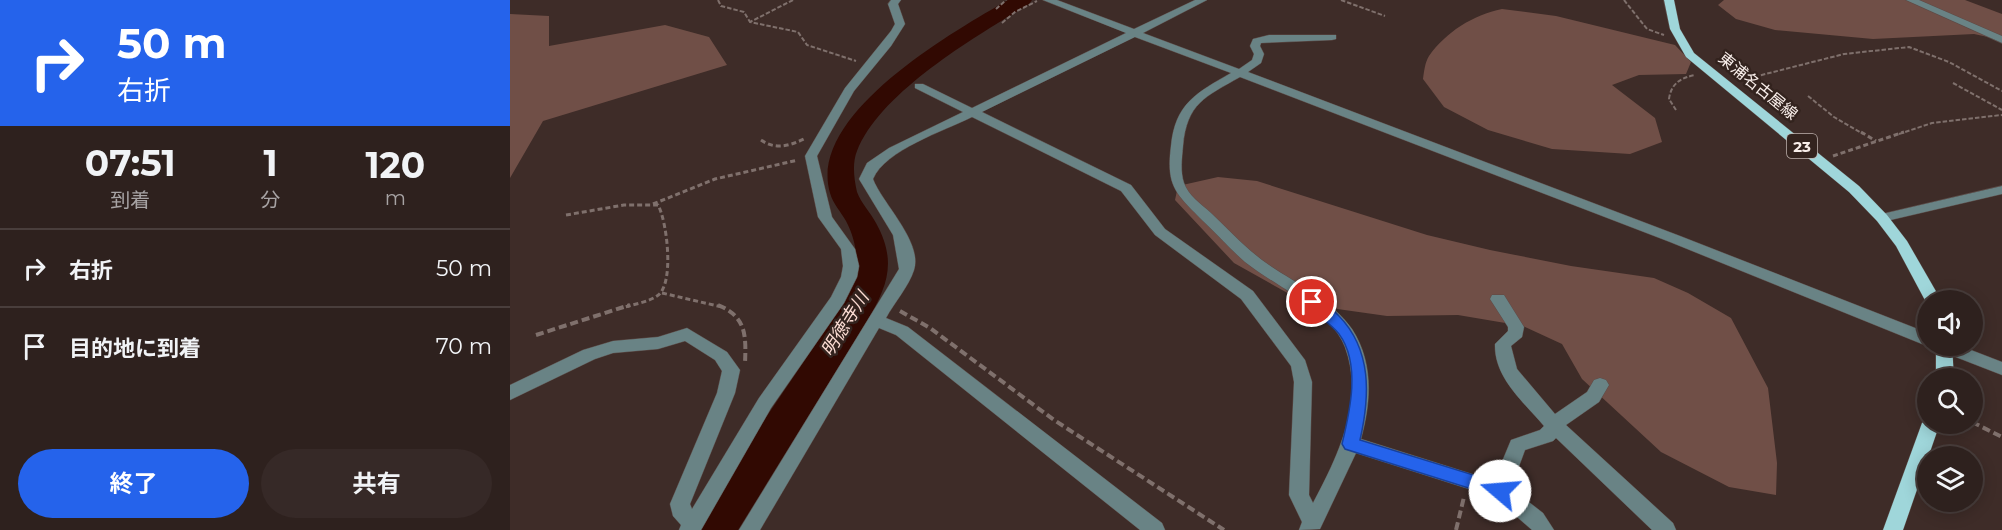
<!DOCTYPE html>
<html lang="ja">
<meta charset="utf-8">
<style>
:root{--surface:#2e211e;--page:#362927;--text:#f1f3f6;--muted:#a7a3a4;--line:#493e3c;--accent:#2563eb}
body{margin:0;font-family:Montserrat,"Noto Sans JP",sans-serif;background:var(--page);color:var(--text);height:100vh;display:flex;flex-direction:column;font-size:22px;white-space:nowrap}
*{box-sizing:border-box;margin:0}
p{font-size:20px;color:var(--muted)}
.icon{flex:none;width:33px;height:33px;fill:none;stroke:currentColor;stroke-width:2;stroke-linecap:round;stroke-linejoin:round}
.map{position:relative;flex:1;overflow:hidden}
.side{display:flex;flex-direction:column;background:var(--surface);width:510px}
.side>*{flex:none}
.hud{background:#2563eb;color:#fff;overflow:hidden}
.controls{position:absolute;left:1407px;top:290px;display:grid;gap:12px}
.controls a{display:grid;place-items:center;width:66px;height:66px;border-radius:50%;background:var(--surface);box-shadow:0 3px 15px #0003,0 0 0 2px var(--line);font-size:30px}
.pin{position:absolute;display:grid;place-items:center;width:51px;height:51px;color:#fff;margin:-26px;border:3px solid #fff;border-radius:50%;box-shadow:0 2px 6px #0007}
.me{position:absolute;width:66px;margin:-33px;rotate:288deg;stroke-linejoin:round;filter:drop-shadow(0 0 4px #0008)}
.turn{display:flex;align-items:center;gap:21px;height:126px;padding:0 18px;font-size:27px}
.turn .icon{width:78px;height:78px;stroke-width:2.5}
.turn b{display:block;font-size:42px;line-height:51px}
.eta{display:flex;justify-content:space-evenly;align-items:center;height:102px;text-align:center}
.eta b{font-size:36px;font-weight:700;line-height:42px}
.cta{display:flex;gap:12px;margin-top:auto;padding:12px 18px}
.cta a{flex:1;height:69px;border-radius:36px;background:var(--accent);color:#fff;font-size:24px;font-weight:700;line-height:69px;text-align:center}
.cta a+a{background:var(--page);color:var(--text)}
ul{padding:0;list-style:none}
li{display:flex;align-items:center;gap:18px;height:78px;padding:0 18px;border-top:2px solid var(--line)}
li div{flex:1}
li b{display:block;font-size:22px}
li em{font-style:normal}
main{display:flex;flex:1;min-height:0}
.map>svg:first-child{display:block}
</style>
<main>
<section class="side">
<div class="hud">
<div class="turn"><svg class="icon" aria-label="right" viewBox="0 0 24 24"><path d="M7 20v-9h11M14 6l5 5-5 5"/></svg><div><b>50 m</b>右折</div></div>
</div>
<div class="eta">
<div><b>07:51</b><p>到着</p></div>
<div><b>1</b><p>分</p></div>
<div><b>120</b><p>m</p></div>
</div>
<ul>
<li><svg class="icon" aria-label="right" viewBox="0 0 24 24"><path d="M7 20v-9h11M14 6l5 5-5 5"/></svg><div><b>右折</b></div><em>50 m</em></li>
<li><svg class="icon" aria-label="arrive" viewBox="0 0 24 24"><path d="M6 21V4h12l-3 4 3 4H6"/></svg><div><b>目的地に到着</b></div><em>70 m</em></li>
</ul>
<div class="cta"><a>終了</a><a>共有</a></div>
</section>
<div class="map">
<svg width="1492" height="530" viewBox="0 0 1492 530">
<rect width="100%" height="100%" fill="#3e2c28"/>
<g fill="#704f47">
<polygon points="1214,0 1455,0 1492,14 1492,40 1464,34 1363,39 1265,30 1226,19 1208,5"/>
<path d="M992,9L1046,16L1165,45L1181,62L1176,74L1129,75L1102,85L1145,118L1152,142L1120,154L1042,149L978,130L934,107L913,79C914,72 915,62 919,56C936,32 963,15 992,9Z"/>
<polygon points="0,14 39,16 39,46 155,25 199,37 217,65 33,121 0,178"/>
<polygon points="708,177 747,181 917,235 980,250 1061,266 1144,278 1178,293 1221,318 1258,388 1267,463 1266,495 1219,487 1151,452 1072,379 1052,344 1013,326 948,315 877,316 799,305 724,263 665,200 668,186"/>
</g>
<g fill="none" stroke-linecap="round" stroke-linejoin="round">
<path fill="#310902" fill-rule="evenodd" d="M498,0H522L519,4C466,36 370,92 347,151C342,163 344,179 347,192C351,203 360,212 366,223C387,261 378,286 357,321L228,530H182L189,516L331,307C348,277 352,252 336,221C331,212 323,204 320,193C297,115 441,33 498,0Z"/>
<defs>
<g id="minor">
<polygon points="381,0 391,0 388,4 395,24 381,46 344,91 307,156 322,217 345,249 349,266 347,277 334,303 261,408 191,530 169,530 171,525 163,516 160,504 207,393 212,371 205,360 175,341 148,349 103,353 85,359 0,400 0,385 73,350 103,341 148,337 177,328 217,352 230,370 225,393 180,504 182,509 249,398 321,297 331,277 333,266 331,249 308,217 295,156 335,88 381,31 385,24 378,4"/>
<path d="M533,0H547L624,29L685,0H697L633,33L729,69L742,60L744,54L740,46L743,39L759,35H826V39L822,40L751,43L750,46L754,54L751,63L738,72L1170,236L1418,333V345H1421L1412,344L1160,242L730,77C695,97 677,103 673,146C672,158 670,171 674,183C678,195 691,204 701,213C720,231 737,250 759,265C787,284 822,300 842,329C864,363 861,402 851,439L984,481L1001,440L1030,430L1034,426C1014,402 984,378 985,344L998,331V327L980,299L982,295H994L1014,327L1012,337L1001,346L1007,369L1045,414L1077,392L1084,380L1090,378L1096,380L1099,385L1089,402L1056,425L1163,523L1166,530H1142L1046,438L1043,441L1015,450L1001,488L1033,513L1044,530H1022L984,497L846,453L810,529L789,530L792,522L779,495L784,382L781,366L731,299L645,235L611,191L462,117C434,131 375,150 363,179C372,203 413,242 404,270C399,286 384,303 376,318L398,327L652,523L655,530H630L386,335L369,328L250,530H229L389,269L383,235L349,179L357,163L379,148L453,112L405,88V84H413L462,108L616,33ZM625,37L721,73C686,93 665,104 661,146C656,186 665,193 693,221C707,234 720,249 735,262C765,286 821,310 835,347C855,401 828,456 803,503L799,495L802,382L795,360L743,291L655,229L621,185L472,112Z"/>
<polygon points="1396,0 1409,0 1492,36 1492,43"/>
<polygon points="1492,186 1492,194 1372,222 1365,218 1372,214"/>
<polygon points="1423,345 1448,345 1492,362 1492,375 1425,349"/>
</g>
<g id="major">
<polygon points="1154,0 1164,0 1170,29 1184,53 1349,186 1377,215 1397,241 1431,300 1418,300 1417,304 1386,246 1367,221 1339,192 1176,57 1160,29"/>
<polygon points="1426,345 1442,345 1444,378 1426,378"/>
<polygon points="1418,417 1418,423 1430,423 1393,530 1373,530 1412,423"/>
</g>
</defs>
<use href="#minor" stroke="#5c4b47" stroke-width="1"/>
<use href="#major" stroke="#5c4b47" stroke-width="1"/>
<g stroke="#7f706c" stroke-width="2" stroke-dasharray="4.5 2" stroke-linecap="butt">
<polyline points="208,0 211,6 234,12 240,22"/>
<polyline points="283,0 240,22 288,32 297,45 346,61"/>
<polyline points="831,0 875,16"/>
<polyline points="1114,0 1137,29 1154,35"/>
<polyline points="486,9 496,0"/>
<polyline points="492,23 505,12 527,1"/>
<polyline points="1232,80 1334,54 1399,47 1439,62 1492,91"/>
<polyline points="1443,83 1492,110"/>
<polyline points="1298,96 1324,117 1353,134"/>
<path d="M1166,110L1159,99C1161,84 1170,78 1185,75"/>
<polyline points="1389,134 1422,123 1492,115"/>
</g>
<g stroke="#7f706c" stroke-width="3" stroke-dasharray="5 3" stroke-linecap="butt">
<polyline points="1351,132 1366,141"/>
<path d="M251,140C265,150 279,146 294,139"/>
<polyline points="1323,156 1394,132"/>
<polyline points="143,204 205,179 288,160"/>
<path d="M56,215L114,205H148C157,221 165,285 147,296C138,302 125,304 115,307"/>
<polyline points="152,293 212,307"/>
</g>
<g stroke="#7f706c" stroke-width="4" stroke-dasharray="8 4" stroke-linecap="butt">
<path d="M208,305C237,317 236,336 235,364"/>
<polyline points="390,311 420,328 544,420 714,530"/>
<polyline points="26,335 120,305"/>
<polyline points="1462,422 1492,437"/>
<polyline points="946,530 954,497"/>
</g>
<use href="#minor" fill="#698385" fill-rule="evenodd"/>
<use href="#major" fill="#9fd6da" fill-rule="evenodd"/>
</g>
<path fill="#2563eb" stroke="#184099" stroke-width="1.5" d="M802,297C811,300 822,308 829,316C862,350 860,396 850,440L996,485L999,491L996,496L990,498L835,449L832,444C840,411 851,364 829,334C819,321 803,315 794,302Z"/>
<g text-anchor="middle" dominant-baseline="central" stroke-width="5" stroke-linejoin="round" paint-order="stroke">
<rect fill="#33231e" stroke="#beb1ad" stroke-width="1.5" x="1277" y="134" width="30" height="24" rx="4.5"/>
<g font-size="15" font-weight="bold" fill="#f9eeea">
<text x="1292" y="146">23</text>
</g>
<g font-size="16" fill="#f9eeea" stroke="#33231e">
<text transform="translate(1248 86) rotate(39)">東浦名古屋線</text>
</g>
<g font-size="18" font-style="italic" fill="#fcdcd3" stroke="#33231e">
<text transform="translate(335 324) rotate(-58)">明徳寺川</text>
</g>
</g>
</svg>
<div class="controls">
<a><svg class="icon" aria-label="sound" viewBox="0 0 24 24"><path d="M4 9h4l5-4v14l-5-4H4zM17 9q2 3 0 6"/></svg></a>
<a><svg class="icon" aria-label="search" viewBox="0 0 24 24"><circle cx="10" cy="10" r="6"/><path d="M15 15l6 6"/></svg></a>
<a><svg class="icon" aria-label="layers" viewBox="0 0 24 24"><path d="M12 4l9 5-9 5-9-5zM3 14l9 5 9-5"/></svg></a>
</div>
<div class="pin" style="left:802px;top:302px;background:#d93025"><svg class="icon" aria-label="arrive" viewBox="0 0 24 24"><path d="M6 21V4h12l-3 4 3 4H6"/></svg></div>
<svg class="me" style="left:990px;top:491px" viewBox="-20 -20 40 40"><circle r="19" fill="#fff"/><path d="M0-13L10 11 0 6-10 11z" fill="#2563eb"/></svg>
</div>
</main>
